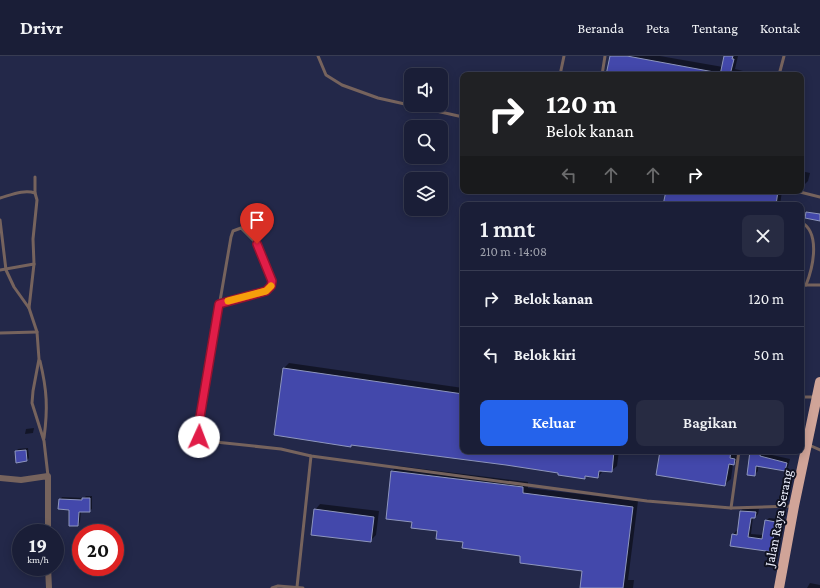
<!DOCTYPE html>
<html lang="id">
<meta charset="utf-8">
<style>
:root{--surface:#1a1e37;--page:#272b42;--text:#f1f3f6;--muted:#9fa2ad;--line:#383c52;--accent:#2563eb}
body{margin:0;font-family:"Crimson Pro",serif;background:var(--page);color:var(--text);height:100vh;display:flex;flex-direction:column;font-size:15px;white-space:nowrap}
*{box-sizing:border-box;margin:0}
p{font-size:13px;color:var(--muted)}
.icon{flex:none;width:22px;height:22px;fill:none;stroke:currentColor;stroke-width:2;stroke-linecap:round;stroke-linejoin:round}
.map{position:relative;flex:1;overflow:hidden}
.drawer{position:absolute;left:460px;top:146px;width:344px;height:252px;display:flex;flex-direction:column;background:var(--surface);border-radius:8px;box-shadow:0 2px 10px #0003,0 0 0 1px var(--line)}
.drawer>*{flex:none}
.guide{position:absolute;left:460px;top:16px;width:344px;height:122px;border-radius:8px;box-shadow:0 2px 10px #0003,0 0 0 1px var(--line);background:#202124;color:#fff;overflow:hidden}
.tools{position:absolute;left:404px;top:12px;display:grid;gap:8px}
.tools a{display:grid;place-items:center;width:44px;height:44px;border-radius:8px;background:var(--surface);box-shadow:0 2px 10px #0003,0 0 0 1px var(--line);font-size:20px}
.speed{position:absolute;left:12px;top:468px;display:flex;gap:8px;font-size:20px;font-weight:700;text-align:center}
.speed>*{display:grid;place-content:center;width:52px;height:52px;border-radius:50%;background:var(--surface);box-shadow:0 2px 10px #0003,0 0 0 1px var(--line);line-height:1}
.speed small{font-size:10px;font-weight:400}
.speed .limit{border:6px solid #d22;background:#fff;color:#111}
.pin{position:absolute;display:grid;place-items:center;width:34px;height:34px;color:#fff;margin:-41px -17px;border-radius:50% 50% 50% 0;rotate:-45deg;box-shadow:0 0 4px #0007}
.pin .icon{rotate:45deg}
.me{position:absolute;width:44px;margin:-22px;rotate:2deg;stroke-linejoin:round;filter:drop-shadow(0 0 3px #0008)}
.turn{display:flex;align-items:center;gap:14px;height:84px;padding:0 20px;font-size:18px}
.turn .icon{width:52px;height:52px;stroke-width:2.5}
.turn b{display:block;font-size:28px;line-height:34px}
.lanes{display:flex;align-items:center;height:38px;padding:0 20px;background:#0003;justify-content:center;gap:20px;direction:ltr}
.lanes .off{opacity:.35}
.round{display:grid;place-items:center;flex:none;width:42px;height:42px;border-radius:8px;background:var(--page)}
.overview{display:flex;align-items:center;justify-content:space-between;height:68px;padding:0 20px}
h1{font-size:24px;font-weight:600;line-height:30px}
.primary-button{display:flex;gap:8px;margin-top:auto;padding:8px 20px}
.primary-button a{flex:1;height:46px;border-radius:8px;background:var(--accent);color:#fff;font-size:16px;font-weight:600;line-height:46px;text-align:center}
.primary-button a+a{background:var(--page);color:var(--text)}
ul{padding:0;list-style:none}
li{display:flex;align-items:center;gap:12px;height:56px;padding:0 20px;border-top:1px solid var(--line)}
li div{flex:1}
li b{display:block;font-size:15px}
li em{font-style:normal}
header{display:flex;align-items:center;gap:24px;box-sizing:border-box;height:56px;padding:0 20px;background:var(--surface);border-bottom:1px solid var(--line)}
header strong{font-size:19px}
nav{display:flex;gap:22px;margin-inline-start:auto;font-size:14px}
.map>svg:first-child{display:block}
</style>
<header>
<strong>Drivr</strong>
<nav><a>Beranda</a><a>Peta</a><a>Tentang</a><a>Kontak</a></nav>
</header>
<div class="map">
<svg width="820" height="532" viewBox="0 0 820 532">
<rect width="100%" height="100%" fill="#232849"/>
<g fill="#0007">
<polygon points="611,0 660,0 723,11 725,0 738,0 735,13 743,15 742,19 607,19"/>
<polygon points="801,115 810,117 808,125 803,130 801,130"/>
<polygon points="667,135 782,135 780,149 664,149"/>
<polygon points="289,307 463,332 463,395 619,395 617,410 611,415 603,415 598,421 587,420 584,422 560,416 506,408 275,378 284,312"/>
<polygon points="34,372 33,377 25,378 26,373"/>
<polygon points="28,392 29,402 27,404 16,396 18,393"/>
<polygon points="661,395 735,395 735,396 740,397 739,403 733,408 731,423 725,428"/>
<polygon points="748,395 764,395 763,397 790,403 788,411 785,414 758,410 758,415 754,419 751,397 747,397"/>
<polygon points="398,410 528,426 528,432 638,445 628,524 634,524 633,532 581,532 584,514 464,486 413,465 392,415"/>
<polygon points="86,440 92,440 92,453 89,455 81,455 80,466 78,469 70,453 60,444 62,441 84,442"/>
<polygon points="320,448 379,455 376,479 370,485 315,454"/>
<polygon points="744,452 759,453 758,458 755,461 753,461 751,478 763,479 766,465 769,462 779,463 776,481 777,481 776,492 773,495 733,479 736,475 738,476 740,455"/>
<polygon points="810,527 820,529 820,532 807,532"/>
</g>
<g fill="#4348ab" stroke="#8e96be">
<polygon points="610,0 627,0 714,16 714,19 606,19"/>
<polygon points="724,0 733,0 732,3 734,3 730,19 720,19"/>
<polygon points="666,135 778,135 776,149 663,149"/>
<polygon points="806,156 820,158 820,165 805,162"/>
<polygon points="283,312 463,338 463,395 614,395 612,416 599,415 598,422 585,420 585,423 558,419 558,417 506,409 351,389 351,391 274,379"/>
<polygon points="26,394 27,405 16,407 15,395"/>
<polygon points="660,395 731,395 730,402 735,403 734,409 729,408 725,430 656,419"/>
<polygon points="750,395 761,395 760,400 787,407 785,415 756,410 755,420 747,419"/>
<polygon points="391,415 523,431 523,437 633,451 623,532 580,532 582,515 520,507 520,500 462,492 463,486 436,483 437,475 411,472 412,466 386,463"/>
<polygon points="82,442 90,442 90,456 79,456 78,470 69,470 69,454 58,453 59,443 82,444"/>
<polygon points="314,453 374,461 371,486 311,479"/>
<polygon points="740,455 756,456 755,462 751,462 748,481 762,483 765,464 776,466 773,484 775,484 773,496 730,490 732,478 737,479"/>
</g>
<g fill="none" stroke-linecap="round" stroke-linejoin="round">
<g stroke="#76635d" stroke-width="3">
<polyline points="318,0 326,19 342,29 378,42 463,61"/>
<polyline points="560,19 564,0"/>
<polyline points="602,19 605,0"/>
<polyline points="779,19 784,0"/>
<polyline points="796,135 820,141"/>
<polyline points="35,137 35,121"/>
<path d="M0,142C11,139 24,133 35,137L37,144L33,183L34,208L29,252"/>
<polyline points="0,164 6,214 14,231 29,252 37,276 39,303 33,335 32,347 44,385 48,420"/>
<path d="M801,166C820,176 814,209 806,229"/>
<polyline points="0,214 34,208"/>
<polyline points="801,227 806,229 820,229"/>
<polyline points="219,248 266,235 271,230 271,225 257,188 241,172 233,175 231,181 198,373 199,381 206,385 281,393 311,400 647,445 731,452 792,450"/>
<polyline points="0,277 37,276"/>
<path d="M40,305C47,334 48,352 44,382"/>
<polyline points="801,341 814,341"/>
<polyline points="809,389 820,394"/>
<polyline points="731,452 739,395"/>
<polyline points="297,531 311,400"/>
<polyline points="272,532 278,530 303,532"/>
</g>
<g stroke="#76635d" stroke-width="6">
<polyline points="0,422 21,424 48,420 48,477"/>
<polyline points="48,511 49,532"/>
</g>
<polyline stroke="#d0a498" stroke-width="10" points="779,532 794,450 820,326"/>
</g>
<g fill="none" stroke-linecap="round" stroke-linejoin="round">
<defs>
<polyline id="route" points="199,381 198,373 219,248 266,235 271,230 272,225 257,188"/>
</defs>
<use href="#route" stroke="#92132f" stroke-width="10"/>
<use href="#route" stroke="#e11d48" stroke-width="7"/>
<polyline stroke="#f59e0b" stroke-width="7" points="228,245 266,235 271,230"/>
</g>
<g text-anchor="middle" dominant-baseline="central" stroke-width="4" stroke-linejoin="round" paint-order="stroke">
<g font-size="14" fill="#eceffd" stroke="#101221">
<text transform="translate(778 462) rotate(-79)">Jalan Raya Serang</text>
</g>
</g>
</svg>
<div class="tools">
<a><svg class="icon" aria-label="sound" viewBox="0 0 24 24"><path d="M4 9h4l5-4v14l-5-4H4zM17 9q2 3 0 6"/></svg></a>
<a><svg class="icon" aria-label="search" viewBox="0 0 24 24"><circle cx="10" cy="10" r="6"/><path d="M15 15l6 6"/></svg></a>
<a><svg class="icon" aria-label="layers" viewBox="0 0 24 24"><path d="M12 4l9 5-9 5-9-5zM3 14l9 5 9-5"/></svg></a>
</div>
<div class="speed"><div>19<small>km/h</small></div><div class="limit">20</div></div>
<div class="pin" style="left:257px;top:188px;background:#d93025"><svg class="icon" aria-label="arrive" viewBox="0 0 24 24"><path d="M6 21V4h12l-3 4 3 4H6"/></svg></div>
<svg class="me" style="left:199px;top:381px" viewBox="-20 -20 40 40"><circle r="19" fill="#fff"/><path d="M0-13L10 11 0 6-10 11z" fill="#e11d48"/></svg>
<div class="guide">
<div class="turn"><svg class="icon" aria-label="right" viewBox="0 0 24 24"><path d="M7 20v-9h11M14 6l5 5-5 5"/></svg><div><b>120 m</b>Belok kanan</div></div>
<div class="lanes"><svg class="icon off" aria-label="left" viewBox="0 0 24 24"><path d="M17 20v-9H6M10 6l-5 5 5 5"/></svg><svg class="icon off" aria-label="ahead" viewBox="0 0 24 24"><path d="M12 20V5M6 11l6-6 6 6"/></svg><svg class="icon off" aria-label="ahead" viewBox="0 0 24 24"><path d="M12 20V5M6 11l6-6 6 6"/></svg><svg class="icon" aria-label="right" viewBox="0 0 24 24"><path d="M7 20v-9h11M14 6l5 5-5 5"/></svg></div>
</div>
<section class="drawer">
<div class="overview"><div><h1>1 mnt</h1><p>210 m · 14:08</p></div><a class="round"><svg class="icon" aria-label="close" viewBox="0 0 24 24"><path d="M6 6l12 12M18 6L6 18"/></svg></a></div>
<ul>
<li><svg class="icon" aria-label="right" viewBox="0 0 24 24"><path d="M7 20v-9h11M14 6l5 5-5 5"/></svg><div><b>Belok kanan</b></div><em>120 m</em></li>
<li><svg class="icon" aria-label="left" viewBox="0 0 24 24"><path d="M17 20v-9H6M10 6l-5 5 5 5"/></svg><div><b>Belok kiri</b></div><em>50 m</em></li>
</ul>
<div class="primary-button"><a>Keluar</a><a>Bagikan</a></div>
</section>
</div>
